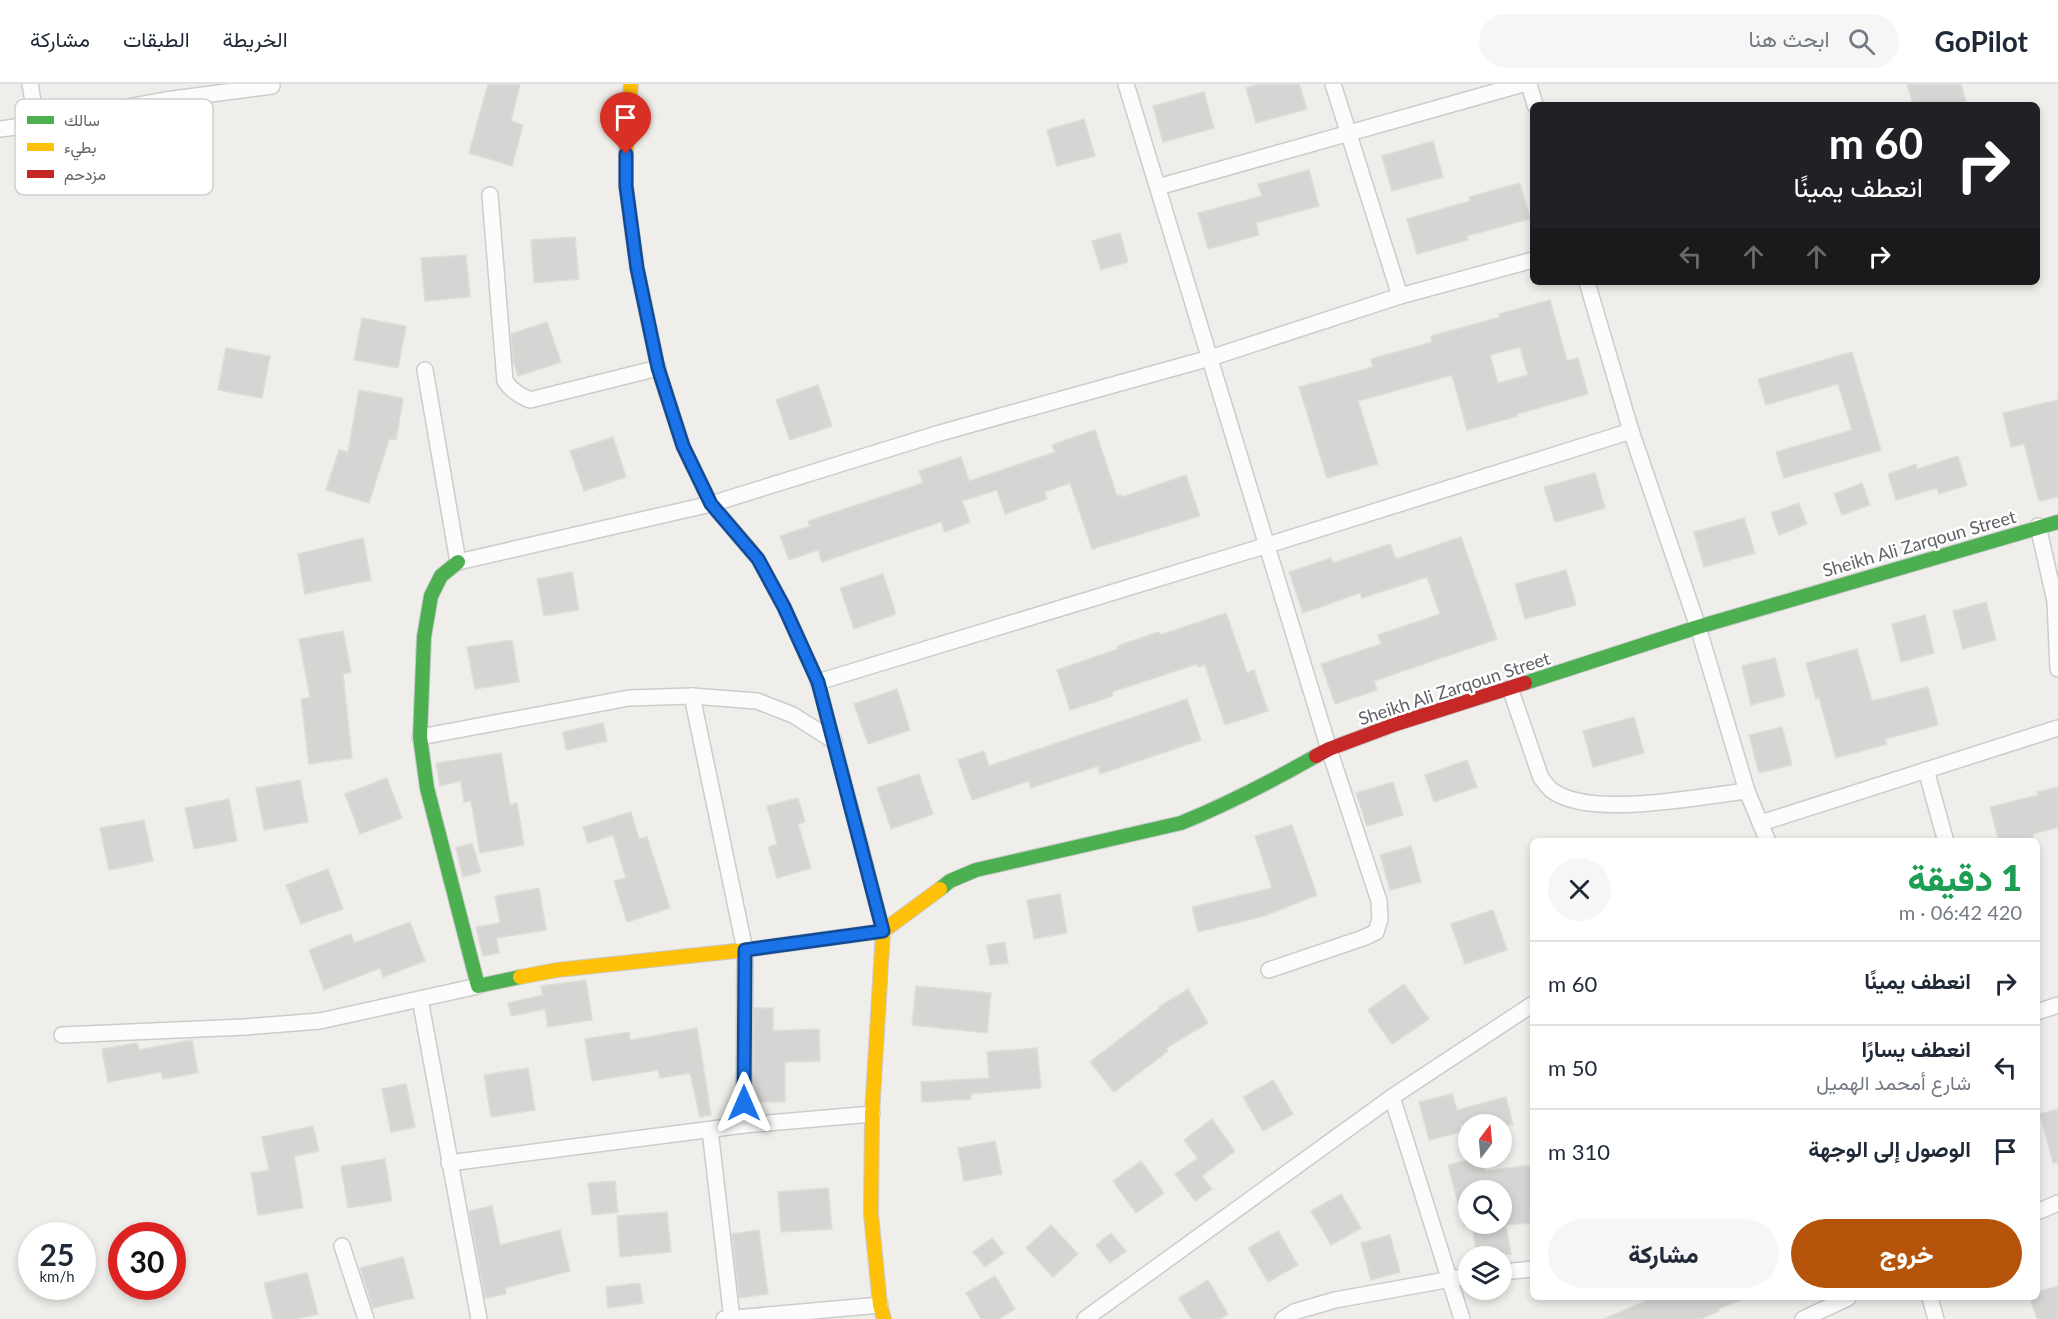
<!DOCTYPE html>
<html lang="ar">
<meta charset="utf-8">
<style>
:root{--surface:#fff;--page:#f6f6f7;--text:#1f2937;--muted:#747a83;--line:#e0e1e3;--accent:#b45309}
body{margin:0;font-family:Lato,Vazirmatn,sans-serif;background:var(--page);color:var(--text);direction:rtl;height:100vh;display:flex;flex-direction:column;font-size:22px;white-space:nowrap}
*{box-sizing:border-box;margin:0}
p{font-size:20px;color:var(--muted)}
.icon{flex:none;width:33px;height:33px;fill:none;stroke:currentColor;stroke-width:2;stroke-linecap:round;stroke-linejoin:round}
.map{position:relative;flex:1;overflow:hidden;direction:ltr}
.drawer{position:absolute;left:1530px;top:754px;width:510px;height:462px;display:flex;flex-direction:column;background:var(--surface);border-radius:9px;box-shadow:0 3px 9px #0003;direction:rtl}
.drawer>*{flex:none}
.guide{position:absolute;left:1530px;top:18px;width:510px;height:183px;border-radius:9px;box-shadow:0 3px 9px #0003;direction:rtl;background:#202124;color:#fff;overflow:hidden}
.needle{width:39px;rotate:16deg}
.buttons{position:absolute;left:1458px;top:1030px;display:grid;gap:12px}
.buttons a{display:grid;place-items:center;width:54px;height:54px;border-radius:50%;background:var(--surface);box-shadow:0 3px 9px #0003;font-size:30px}
.speed{position:absolute;left:18px;top:1138px;display:flex;gap:12px;font-size:30px;font-weight:700;text-align:center}
.speed>*{display:grid;place-content:center;width:78px;height:78px;border-radius:50%;background:var(--surface);box-shadow:0 3px 9px #0003;line-height:1}
.speed small{font-size:15px;font-weight:400}
.speed .limit{border:9px solid #d22;background:#fff;color:#111}
.pin{position:absolute;display:grid;place-items:center;width:51px;height:51px;color:#fff;margin:-62px -26px;border-radius:50% 50% 50% 0;rotate:-45deg;box-shadow:0 0 6px #0007}
.pin .icon{rotate:45deg}
.me{position:absolute;width:66px;margin:-33px;rotate:0deg;stroke-linejoin:round;filter:drop-shadow(0 0 4px #0008)}
.turn{display:flex;align-items:center;gap:21px;height:126px;padding:0 18px;font-size:27px}
.turn .icon{width:78px;height:78px;stroke-width:2.5}
.turn b{display:block;font-size:42px;line-height:51px}
.lanes{display:flex;align-items:center;height:57px;padding:0 18px;background:#0003;justify-content:center;gap:30px;direction:ltr}
.lanes .off{opacity:.35}
.round{display:grid;place-items:center;flex:none;width:63px;height:63px;border-radius:32px;background:var(--page)}
.head{display:flex;align-items:center;justify-content:space-between;height:102px;padding:0 18px}
h1{font-size:36px;font-weight:800;line-height:45px;color:#1e9e55}
.cta{display:flex;gap:12px;margin-top:auto;padding:12px 18px}
.cta a{flex:1;height:69px;border-radius:36px;background:var(--accent);color:#fff;font-size:24px;font-weight:800;line-height:69px;text-align:center}
.cta a+a{background:var(--page);color:var(--text)}
ul{padding:0;list-style:none}
li{display:flex;align-items:center;gap:18px;height:84px;padding:0 18px;border-top:2px solid var(--line)}
li div{flex:1}
li b{display:block;font-size:22px}
li em{font-style:normal}
header{display:flex;align-items:center;gap:36px;box-sizing:border-box;height:84px;padding:0 30px;background:var(--surface);border-bottom:2px solid var(--line)}
header strong{font-size:28px}
nav{display:flex;gap:33px;margin-inline-start:auto;font-size:21px}
.search{width:420px;height:54px;background:var(--page);display:flex;align-items:center;gap:15px;box-sizing:border-box;padding:0 21px;border-radius:33px;color:var(--muted);font-size:22px}
.map>svg:first-child{display:block}
</style>
<header>
<strong>GoPilot</strong>
<div class="search"><svg class="icon" aria-label="search" viewBox="0 0 24 24"><circle cx="10" cy="10" r="6"/><path d="M15 15l6 6"/></svg>ابحث هنا</div>
<nav><a>الخريطة</a><a>الطبقات</a><a>مشاركة</a></nav>
</header>
<div class="map">
<svg width="2058" height="1235" viewBox="0 0 2058 1235">
<rect width="100%" height="100%" fill="#efeeea"/>
<g fill="#d6d5d3" stroke="#deddd9" stroke-width="1.5" fill-rule="evenodd">
<polygon points="488,0 520,0 511,37 523,41 512,82 469,69"/>
<polygon points="1259,0 1299,0 1307,25 1256,39 1246,4"/>
<polygon points="1907,0 1961,0 1966,18 1954,21 1913,21"/>
<polygon points="1204,8 1214,44 1163,58 1153,22"/>
<polygon points="1084,35 1095,72 1057,82 1047,46"/>
<polygon points="1433,57 1443,93 1392,107 1382,72"/>
<polygon points="1309,86 1319,122 1256,139 1259,151 1208,165 1198,129 1262,112 1258,100"/>
<polygon points="1520,99 1530,135 1467,152 1468,156 1417,170 1407,135 1470,117 1469,113"/>
<polygon points="1120,149 1128,178 1101,186 1092,157"/>
<polygon points="575,153 579,195 534,199 531,156"/>
<polygon points="466,171 470,213 425,217 421,174"/>
<path d="M1550,216L1567,277L1578,274L1588,310L1517,330L1518,332L1467,346L1452,291L1358,317L1378,380L1327,394L1299,303L1373,283L1371,275L1432,258L1431,252L1500,233L1499,230ZM1520,263L1528,291L1498,299L1490,271Z"/>
<polygon points="362,234 406,242 398,284 354,276"/>
<polygon points="547,238 561,278 518,292 513,277 511,250"/>
<polygon points="226,264 270,272 262,314 218,306"/>
<polygon points="1852,268 1881,366 1784,394 1776,368 1852,346 1838,300 1766,321 1758,295"/>
<polygon points="818,301 832,342 790,356 776,316"/>
<polygon points="359,306 403,314 396,356 389,355 369,419 326,406 339,366 348,368"/>
<polygon points="2058,316 2058,413 2039,417 2024,360 2011,363 2003,329"/>
<polygon points="1095,346 1117,412 1121,410 1122,413 1186,391 1200,432 1092,465 1070,399 1045,408 1047,415 1005,430 997,406 962,417 970,438 945,448 941,438 822,478 818,466 789,476 780,452 810,442 808,437 923,399 919,387 961,373 969,397 1055,368 1052,361"/>
<polygon points="613,353 626,393 584,407 570,367"/>
<polygon points="1958,372 1967,401 1939,410 1937,404 1896,416 1888,390 1916,380 1917,385"/>
<polygon points="1595,389 1605,424 1555,438 1544,403"/>
<polygon points="1862,399 1870,421 1842,431 1834,410"/>
<polygon points="1799,419 1807,440 1779,451 1771,429"/>
<polygon points="1744,434 1755,469 1704,483 1694,448"/>
<polygon points="1461,453 1497,555 1374,597 1377,606 1335,620 1321,580 1381,560 1378,551 1440,530 1427,493 1362,514 1360,509 1303,529 1289,488 1331,474 1333,479 1390,460 1396,475"/>
<polygon points="363,454 371,496 305,510 298,470"/>
<polygon points="1566,486 1576,521 1525,535 1515,500"/>
<polygon points="572,488 579,526 544,532 537,495"/>
<polygon points="883,490 896,530 854,545 840,504"/>
<polygon points="1986,518 1996,556 1963,565 1953,527"/>
<polygon points="1226,529 1247,589 1254,586 1268,627 1225,641 1205,581 1198,583 1197,580 1112,608 1113,612 1070,626 1057,586 1118,565 1117,562 1159,548 1160,551"/>
<polygon points="1925,531 1934,569 1901,578 1892,540"/>
<polygon points="343,547 351,588 343,590 352,674 309,680 301,615 310,613 299,555"/>
<polygon points="512,556 519,598 475,605 467,563"/>
<polygon points="1857,565 1872,617 1928,603 1938,641 1885,655 1887,660 1836,674 1819,614 1816,615 1806,579"/>
<polygon points="1775,574 1785,612 1751,621 1742,582"/>
<polygon points="897,605 910,646 868,660 854,620"/>
<polygon points="1187,615 1201,656 1100,690 1098,682 1031,704 1029,697 972,716 958,676 984,667 989,682"/>
<polygon points="1634,633 1644,669 1593,683 1583,647"/>
<polygon points="603,639 607,657 566,666 563,648"/>
<polygon points="1782,643 1792,681 1759,689 1749,651"/>
<polygon points="501,669 510,721 517,719 524,761 480,769 471,717 464,718 461,697 440,702 436,679"/>
<polygon points="1467,676 1477,703 1434,718 1425,691"/>
<polygon points="919,690 933,730 891,745 877,704"/>
<polygon points="387,694 402,734 360,750 345,710"/>
<polygon points="300,696 308,738 264,746 256,704"/>
<polygon points="1393,698 1403,731 1367,742 1356,709"/>
<polygon points="2058,703 2058,743 2033,750 2033,753 2014,758 1999,758 1990,723 2038,711 2037,708"/>
<polygon points="798,714 805,738 798,740 811,784 777,794 768,763 777,760 767,722"/>
<polygon points="229,715 237,757 194,765 185,724"/>
<polygon points="631,728 639,755 647,753 670,824 627,838 614,797 626,794 613,751 588,759 583,743"/>
<polygon points="144,736 153,777 109,786 100,744"/>
<polygon points="1292,741 1317,811 1264,832 1198,848 1192,823 1272,804 1255,752"/>
<polygon points="472,759 481,788 463,793 456,764"/>
<polygon points="1411,762 1421,798 1390,806 1380,771"/>
<polygon points="328,785 343,825 301,840 286,801"/>
<polygon points="539,804 546,846 496,854 499,869 483,872 476,843 500,839 495,812"/>
<polygon points="1060,810 1067,849 1034,855 1027,816"/>
<polygon points="1493,826 1507,866 1465,880 1451,840"/>
<polygon points="410,838 425,877 383,893 380,884 324,906 309,866 351,850 354,859"/>
<polygon points="1005,858 1008,879 990,881 987,861"/>
<polygon points="586,896 592,936 548,943 545,925 511,932 508,919 543,911 541,902"/>
<polygon points="1404,900 1429,935 1392,960 1368,926"/>
<polygon points="916,902 991,909 987,949 912,941"/>
<polygon points="1188,905 1208,939 1166,964 1168,967 1114,1008 1090,978 1160,924 1159,923"/>
<polygon points="754,924 773,924 773,947 819,945 820,977 785,978 785,1018 754,1018"/>
<polygon points="697,944 711,1031 700,1033 690,989 660,994 658,986 592,997 585,955 629,948 630,956"/>
<polygon points="192,956 198,989 163,995 161,988 108,998 102,965 137,959 139,966"/>
<polygon points="1037,964 1041,1004 971,1010 971,1015 922,1018 921,998 989,994 987,968"/>
<polygon points="528,984 535,1026 491,1033 484,991"/>
<polygon points="1273,996 1293,1030 1263,1047 1243,1013"/>
<polygon points="406,1000 415,1043 391,1048 382,1005"/>
<polygon points="1452,1010 1457,1026 1506,1013 1513,1041 1460,1041 1462,1048 1429,1056 1419,1018"/>
<polygon points="2058,1025 2058,1079 2053,1079 2040,1030"/>
<polygon points="1212,1035 1235,1067 1202,1092 1212,1105 1195,1117 1175,1090 1198,1074 1184,1056"/>
<polygon points="313,1042 319,1067 294,1072 303,1124 258,1131 251,1089 269,1086 262,1053"/>
<polygon points="995,1057 1002,1090 964,1097 958,1064"/>
<polygon points="1477,1074 1481,1074 1485,1087 1533,1081 1533,1126 1530,1126 1531,1139 1506,1141 1511,1170 1477,1173 1472,1140 1502,1140 1502,1107 1468,1107 1468,1141 1464,1142 1448,1081"/>
<polygon points="385,1075 392,1117 348,1124 341,1082"/>
<polygon points="1141,1077 1164,1109 1136,1129 1113,1097"/>
<polygon points="615,1097 618,1128 592,1131 588,1099"/>
<polygon points="828,1104 832,1145 781,1148 778,1108"/>
<polygon points="1341,1110 1361,1144 1331,1161 1311,1127"/>
<polygon points="492,1122 500,1161 560,1146 570,1187 505,1204 506,1210 485,1214 469,1127"/>
<polygon points="667,1128 671,1168 620,1173 617,1132"/>
<polygon points="1051,1141 1078,1170 1053,1193 1026,1164"/>
<polygon points="759,1146 768,1210 739,1214 732,1150"/>
<polygon points="1278,1147 1298,1181 1268,1198 1248,1164"/>
<polygon points="1111,1149 1126,1167 1110,1179 1096,1161"/>
<polygon points="1390,1151 1400,1188 1371,1196 1361,1159"/>
<polygon points="992,1154 1004,1169 985,1183 973,1168"/>
<polygon points="403,1173 414,1214 373,1224 360,1184"/>
<polygon points="307,1189 318,1230 297,1235 273,1235 264,1199"/>
<polygon points="995,1192 1015,1225 999,1235 981,1235 966,1209"/>
<polygon points="1208,1196 1228,1230 1220,1235 1191,1235 1179,1214"/>
<polygon points="640,1199 643,1219 608,1224 606,1203"/>
<polygon points="2058,1202 2058,1235 2037,1235 2030,1214 2037,1214 2037,1208"/>
<polygon points="1653,1214 1745,1214 1745,1215 1718,1225 1719,1227 1701,1235 1603,1235"/>
</g>
<g fill="none" stroke-linecap="round" stroke-linejoin="round">
<defs>
<g id="street">
<polyline points="30,0 37,40"/>
<polyline points="1126,0 1329,665 1379,817 1380,835 1376,848 1363,854 1269,886"/>
<polyline points="1333,0 1400,212"/>
<polyline points="1529,0 1535,21"/>
<polyline points="0,45 37,40 165,16 272,2"/>
<polyline points="1158,103 1523,0"/>
<path d="M490,111L505,297C512,307 519,311 530,316L658,284"/>
<polyline points="1587,198 1631,347 1698,543 1747,707 1768,758"/>
<polyline points="425,286 458,478 711,420 940,349 1210,274 1400,212 1533,176"/>
<polyline points="2038,442 2055,517 2058,585"/>
<polyline points="818,598 1268,461 1631,347"/>
<path d="M1510,604L1541,694C1544,697 1547,702 1550,705C1587,736 1700,712 1747,707"/>
<polyline points="692,612 745,866 744,1041"/>
<polyline points="420,653 629,614 692,612 757,617 793,631 834,657"/>
<polyline points="1926,686 1946,758"/>
<polyline points="1761,739 2058,644"/>
<polyline points="420,915 479,1235"/>
<polyline points="2037,928 2058,921"/>
<polyline points="62,951 245,943 320,937 478,902"/>
<polyline points="1392,1013 1462,1235"/>
<polyline points="710,1046 732,1235"/>
<polyline points="449,1079 744,1041 872,1030"/>
<polyline points="2037,1128 2058,1119"/>
<polyline points="342,1162 366,1235"/>
<polyline points="1502,1188 1533,1185"/>
<polyline points="1930,1214 1936,1235"/>
<polyline points="724,1235 880,1221"/>
<polyline points="1085,1235 1392,1013 1533,920"/>
<polyline points="1283,1235 1294,1228 1335,1216 1468,1192"/>
<polyline points="1803,1235 1848,1214"/>
</g>
<g id="fast">
<polyline points="747,462 758,475 784,523 818,598 861,761"/>
<polyline points="458,478 441,492 431,512 424,553 420,653 427,704 478,902 520,893"/>
<polyline points="1525,599 1698,543 2058,438"/>
<path d="M940,805L950,797L976,786L1181,739C1228,720 1272,697 1316,672"/>
</g>
<g id="slow">
<polyline points="631,0 626,54 626,102 637,184 658,284 683,362 711,420 747,462"/>
<polyline points="861,761 883,847 872,1030 871,1130 880,1221 884,1235"/>
<polyline points="520,893 557,886 745,866 883,847 940,805"/>
</g>
<polyline id="jam" points="1316,672 1329,665 1396,640 1525,599"/>
</defs>
<use href="#street" stroke="#cbcccc" stroke-width="18"/>
<use href="#fast" stroke="#cacacb" stroke-width="16"/>
<use href="#slow" stroke="#cacacb" stroke-width="16"/>
<use href="#jam" stroke="#cacacb" stroke-width="16"/>
<use href="#street" stroke="#fdfcfc" stroke-width="15"/>
<use href="#fast" stroke="#4caf50" stroke-width="14"/>
<use href="#slow" stroke="#ffc107" stroke-width="14"/>
<use href="#jam" stroke="#c62828" stroke-width="14"/>
</g>
<g fill="none" stroke-linecap="round" stroke-linejoin="round">
<defs>
<polyline id="route" points="626,70 626,102 637,184 658,284 683,362 711,420 758,475 784,523 818,598 883,847 745,866 744,1019"/>
</defs>
<use href="#route" stroke="#114b97" stroke-width="15"/>
<use href="#route" stroke="#1a73e8" stroke-width="10"/>
</g>
<g text-anchor="middle" dominant-baseline="central" stroke-width="5" stroke-linejoin="round" paint-order="stroke">
<g font-size="18" fill="#5f6368" stroke="#fff">
<text transform="translate(1919 459) rotate(-16)">Sheikh Ali Zarqoun Street</text>
<text transform="translate(1454 604) rotate(-18)">Sheikh Ali Zarqoun Street</text>
</g>
</g>
<rect x="15" y="15" width="198" height="96" rx="9" fill="#fff" stroke="#cfd0d2" stroke-width="1.5"/>
<rect x="27" y="32" width="27" height="8" fill="#4caf50"/>
<rect x="27" y="59" width="27" height="8" fill="#ffc107"/>
<rect x="27" y="86" width="27" height="8" fill="#c62828"/>
<g font-size="16" fill="#5f6368">
<text x="64" y="42">سالك</text>
<text x="64" y="69">بطيء</text>
<text x="64" y="96">مزدحم</text>
</g>
</svg>
<div class="buttons">
<a><svg class="needle" viewBox="-14 -14 28 28"><path d="M0-13l5 13h-10z" fill="#e53935"/><path d="M0 13l5-13h-10z" fill="#747a83"/></svg></a>
<a><svg class="icon" aria-label="search" viewBox="0 0 24 24"><circle cx="10" cy="10" r="6"/><path d="M15 15l6 6"/></svg></a>
<a><svg class="icon" aria-label="layers" viewBox="0 0 24 24"><path d="M12 4l9 5-9 5-9-5zM3 14l9 5 9-5"/></svg></a>
</div>
<div class="speed"><div>25<small>km/h</small></div><div class="limit">30</div></div>
<div class="pin" style="left:626px;top:70px;background:#d93025"><svg class="icon" aria-label="arrive" viewBox="0 0 24 24"><path d="M6 21V4h12l-3 4 3 4H6"/></svg></div>
<svg class="me" style="left:744px;top:1019px" viewBox="-20 -20 40 40"><path d="M0-17L14 15 0 8-14 15z" fill="#1a73e8" stroke="#fff" stroke-width="4"/></svg>
<div class="guide">
<div class="turn"><svg class="icon" aria-label="right" viewBox="0 0 24 24"><path d="M7 20v-9h11M14 6l5 5-5 5"/></svg><div><b>60 m</b>انعطف يمينًا</div></div>
<div class="lanes"><svg class="icon off" aria-label="left" viewBox="0 0 24 24"><path d="M17 20v-9H6M10 6l-5 5 5 5"/></svg><svg class="icon off" aria-label="ahead" viewBox="0 0 24 24"><path d="M12 20V5M6 11l6-6 6 6"/></svg><svg class="icon off" aria-label="ahead" viewBox="0 0 24 24"><path d="M12 20V5M6 11l6-6 6 6"/></svg><svg class="icon" aria-label="right" viewBox="0 0 24 24"><path d="M7 20v-9h11M14 6l5 5-5 5"/></svg></div>
</div>
<section class="drawer">
<div class="head"><div><h1>1 دقيقة</h1><p>420 m · 06:42</p></div><a class="round"><svg class="icon" aria-label="close" viewBox="0 0 24 24"><path d="M6 6l12 12M18 6L6 18"/></svg></a></div>
<ul>
<li><svg class="icon" aria-label="right" viewBox="0 0 24 24"><path d="M7 20v-9h11M14 6l5 5-5 5"/></svg><div><b>انعطف يمينًا</b></div><em>60 m</em></li>
<li><svg class="icon" aria-label="left" viewBox="0 0 24 24"><path d="M17 20v-9H6M10 6l-5 5 5 5"/></svg><div><b>انعطف يسارًا</b><p>شارع أمحمد الهميل</p></div><em>50 m</em></li>
<li><svg class="icon" aria-label="arrive" viewBox="0 0 24 24"><path d="M6 21V4h12l-3 4 3 4H6"/></svg><div><b>الوصول إلى الوجهة</b></div><em>310 m</em></li>
</ul>
<div class="cta"><a>خروج</a><a>مشاركة</a></div>
</section>
</div>
